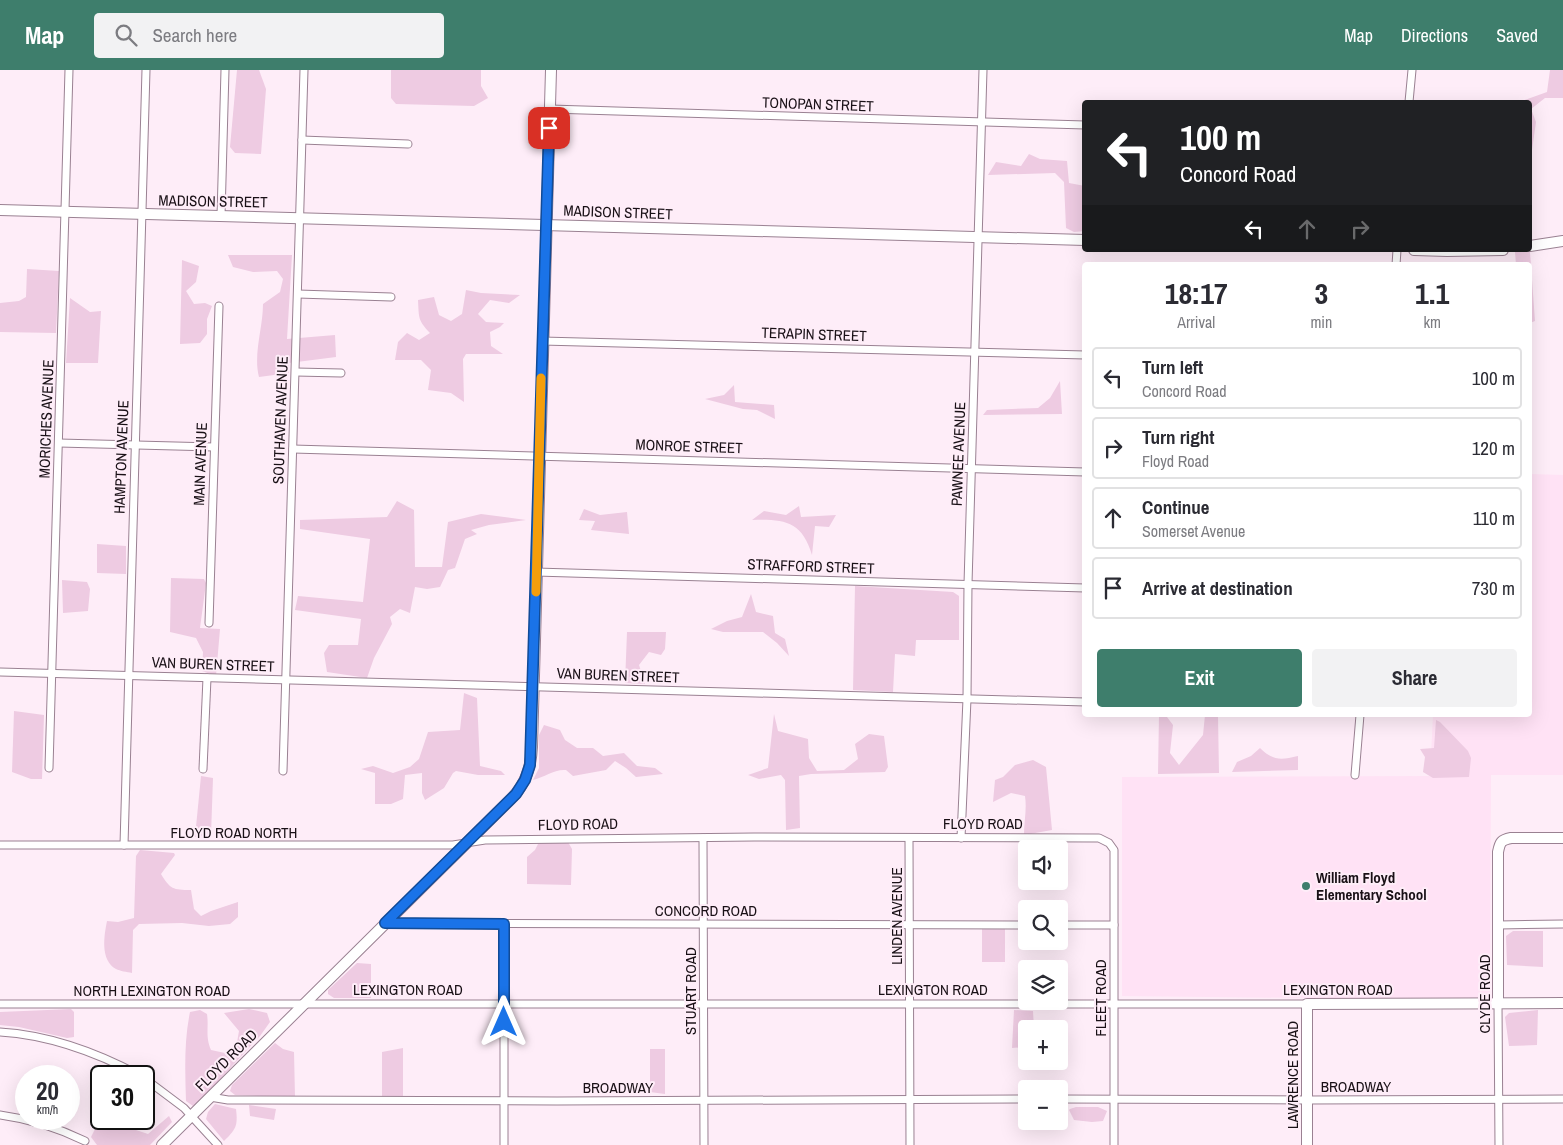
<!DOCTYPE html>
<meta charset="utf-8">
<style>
:root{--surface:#fff;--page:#f2f2f3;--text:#2b2b33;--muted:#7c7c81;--line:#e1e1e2;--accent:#3e7e6c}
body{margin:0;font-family:"Archivo Narrow",sans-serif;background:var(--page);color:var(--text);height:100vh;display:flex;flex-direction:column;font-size:19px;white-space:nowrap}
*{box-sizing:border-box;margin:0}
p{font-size:16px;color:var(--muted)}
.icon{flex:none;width:28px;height:28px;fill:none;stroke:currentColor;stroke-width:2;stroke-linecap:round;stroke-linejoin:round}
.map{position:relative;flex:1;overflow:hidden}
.panel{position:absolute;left:1082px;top:192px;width:450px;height:455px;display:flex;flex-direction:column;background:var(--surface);border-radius:5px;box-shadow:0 5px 20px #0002}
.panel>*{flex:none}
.top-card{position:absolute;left:1082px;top:30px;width:450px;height:152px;border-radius:5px;box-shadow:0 5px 20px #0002;background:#202124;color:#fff;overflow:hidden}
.buttons{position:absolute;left:1018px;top:770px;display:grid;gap:10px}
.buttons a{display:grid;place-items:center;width:50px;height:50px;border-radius:5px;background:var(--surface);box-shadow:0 5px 20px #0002;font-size:25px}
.speed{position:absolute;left:15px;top:995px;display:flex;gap:10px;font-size:25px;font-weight:700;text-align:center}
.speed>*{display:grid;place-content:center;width:65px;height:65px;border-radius:50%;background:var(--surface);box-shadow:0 5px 20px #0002;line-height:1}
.speed small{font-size:12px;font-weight:400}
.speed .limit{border:2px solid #111;border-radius:8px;background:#fff;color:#111}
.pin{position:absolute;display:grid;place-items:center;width:42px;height:42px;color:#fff;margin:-21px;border-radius:10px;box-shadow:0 2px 8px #0006}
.me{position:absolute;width:55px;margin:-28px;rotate:0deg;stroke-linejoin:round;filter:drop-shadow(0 0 4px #0008)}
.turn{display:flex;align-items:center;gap:18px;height:105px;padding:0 15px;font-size:22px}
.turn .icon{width:65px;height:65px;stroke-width:2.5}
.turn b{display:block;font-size:35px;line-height:42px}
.lanes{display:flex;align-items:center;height:48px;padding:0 15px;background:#0003;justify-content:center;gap:25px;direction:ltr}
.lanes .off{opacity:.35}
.eta{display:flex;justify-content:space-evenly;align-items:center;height:85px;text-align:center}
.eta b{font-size:30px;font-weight:700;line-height:35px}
.primary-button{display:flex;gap:10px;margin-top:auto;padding:10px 15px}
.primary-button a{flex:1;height:58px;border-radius:5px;background:var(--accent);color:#fff;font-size:20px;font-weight:700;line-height:58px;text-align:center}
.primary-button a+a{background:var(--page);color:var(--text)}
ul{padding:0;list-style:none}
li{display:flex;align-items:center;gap:15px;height:62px;margin:0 10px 8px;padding:0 5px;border:2px solid var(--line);border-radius:5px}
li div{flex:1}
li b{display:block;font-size:19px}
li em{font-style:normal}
header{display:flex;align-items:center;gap:30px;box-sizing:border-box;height:70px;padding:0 25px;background:var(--accent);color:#fff}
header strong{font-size:24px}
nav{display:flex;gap:28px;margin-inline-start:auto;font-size:18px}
.search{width:350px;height:45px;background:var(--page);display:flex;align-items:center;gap:12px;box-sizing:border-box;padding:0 18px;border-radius:5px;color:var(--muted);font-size:19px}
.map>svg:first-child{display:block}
</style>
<header>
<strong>Map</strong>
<div class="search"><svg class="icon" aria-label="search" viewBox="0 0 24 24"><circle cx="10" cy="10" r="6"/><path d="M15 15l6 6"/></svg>Search here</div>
<nav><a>Map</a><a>Directions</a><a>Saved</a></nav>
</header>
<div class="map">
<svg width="1563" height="1075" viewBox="0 0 1563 1075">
<rect width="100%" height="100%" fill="#feedf8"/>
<polygon fill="#ffe2f5" points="1530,404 1563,405 1563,705 1491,705 1490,930 1122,926 1122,707 1430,706 1433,645 1530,645"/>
<g fill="#eecbe2">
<polygon points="237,0 259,0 266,19 261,84 235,83 230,77"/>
<polygon points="391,0 481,0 481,16 488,28 474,36 396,34 391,28"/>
<polygon points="1550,0 1563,0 1563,28 1545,28 1531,39 1536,52 1530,94 1530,32 1519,32 1547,22"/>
<polygon points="1029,84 1040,89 1067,91 1069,113 1085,116 1085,161 1074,162 1066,158 1064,112 1055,103 988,105 996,92 1021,96"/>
<polygon points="1515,182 1530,182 1535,251 1530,253 1530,195 1516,195"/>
<path d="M228,185H292L287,269L335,265L336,287L289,293V303L259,307C253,284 263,258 263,234L280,222L283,209L277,201L253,202L233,197Z"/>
<polygon points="182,190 199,196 196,212 186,221 194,234 205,233 212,236 207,249 207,264 200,273 180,274"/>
<polygon points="27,199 59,201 56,263 0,262 0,233 19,231 26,227"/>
<path d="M466,220L481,223L520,225L509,233L490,230L478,244L486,252L504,253L500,257L490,262L491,276L503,284H466L463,289L464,332L451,323L428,320L431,300L421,290H395L398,272L407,263L419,270L430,263C418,250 419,249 418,230L434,227L439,245L451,251L462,244Z"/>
<polygon points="70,228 90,242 101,241 98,293 66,293"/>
<polygon points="1060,311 1062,344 983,345 987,340 1038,338 1050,328"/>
<polygon points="734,315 735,332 774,335 775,349 757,340 743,339 705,329 724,325"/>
<polygon points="397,431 414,440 415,497 442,497 448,452 481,444 526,450 489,455 471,460 477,464 465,469 455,498 448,500 440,517 427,519 415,517 410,543 400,539 390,547 392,554 374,588 367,608 327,602 324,583 329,575 358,575 361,549 295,540 298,526 363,532 370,469 300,459 300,450 387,447"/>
<path d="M799,436L801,447L836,445L829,457L815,456L812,485C802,451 784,449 752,450L764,441L786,445Z"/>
<polygon points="584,439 600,445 627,442 629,464 591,460 595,451 579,450"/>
<polygon points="97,474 126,476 126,504 97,503"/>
<polygon points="171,508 204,509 206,513 200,558 220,559 216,606 202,601 203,582 196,568 170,562"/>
<polygon points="62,510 87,512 90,519 88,541 63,543"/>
<polygon points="855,516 953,522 959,526 959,570 916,570 915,586 895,584 893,622 853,620"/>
<polygon points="751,524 756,542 773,546 775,563 785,569 789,586 777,573 763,562 723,562 711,559 727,551 742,547"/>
<polygon points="627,562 666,562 665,579 661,585 649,582 639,595 645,614 625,613"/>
<polygon points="464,623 477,628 480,696 501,701 505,705 478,705 456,701 453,703 444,718 425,730 422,723 422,703 405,705 403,729 391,734 375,734 375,703 361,699 373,696 393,703 410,697 419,689 428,662 460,660"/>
<polygon points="14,641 44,645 42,709 31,709 12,702"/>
<polygon points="774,644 778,661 808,669 809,688 817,701 844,700 858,689 855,674 869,664 884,666 888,697 885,702 811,704 799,706 800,758 786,760 785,710 781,705 759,709 748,705 768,698"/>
<polygon points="1159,645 1167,647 1173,655 1170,683 1179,695 1203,665 1205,645 1218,646 1219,703 1158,704"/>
<polygon points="1436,650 1440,652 1468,681 1471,688 1469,707 1433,708 1423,702 1425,687 1420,679 1434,678"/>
<path d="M544,655L560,660L565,670L577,678H593L603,686L624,683L637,696L655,698L663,704L636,707L626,698L615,691L606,700L573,706L566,700C554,699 545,707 533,710L539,698V665Z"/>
<path d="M1260,678C1273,691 1281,690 1298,686V700L1232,702L1237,692L1251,686Z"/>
<path d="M1033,690L1046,697L1052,760L1024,765C1024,751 1027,740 1025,726L1011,723L993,732L995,710L1003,707L1015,695Z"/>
<polygon points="201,706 213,708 211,765 195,767"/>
<polygon points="539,772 568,772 572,779 571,815 527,814 527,787 535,780"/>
<path d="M140,780L174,783L175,785L161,804C170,819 173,820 191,820L194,839L201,846L211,841L238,832V847L230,854L209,856L182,853L139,854L133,860L132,903C127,902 120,901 116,899C100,890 104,866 107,851L118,852L134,848L136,786Z"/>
<rect x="982" y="858" width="23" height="34"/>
<polygon points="1513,861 1543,861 1543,897 1507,895 1506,866"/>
<polygon points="357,893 371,894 371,928 334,928 328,924 328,920"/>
<polygon points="71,939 74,942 74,967 67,968 19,957 0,955 0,942"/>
<path d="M249,939L267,943L270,952L260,966L197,1034L193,1036L186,1031C185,1001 184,971 190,942L200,940L207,944C209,958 205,966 211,980L225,983L236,978L239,961L224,943Z"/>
<polygon points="1014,940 1033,941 1034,959 1026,959 1026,977 1012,978"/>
<polygon points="1538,940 1537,975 1509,976 1505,947 1509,943"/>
<polygon points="275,973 283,979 294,982 295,1027 235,1025 230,1021 232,1015"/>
<polygon points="403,978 403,1026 382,1026 382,982"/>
<polygon points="650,979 665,979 665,1024 650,1022"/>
<path d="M215,1034L236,1039C238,1056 236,1059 224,1071L206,1049L208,1042Z"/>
<polygon points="249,1035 276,1039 274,1050 250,1046"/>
<polygon points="1076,1037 1098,1037 1107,1041 1103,1051 1092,1052 1074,1050 1069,1040 1070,1039"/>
<polygon points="169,1046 172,1052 150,1075 97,1075 91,1067 101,1047 101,1049 135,1049 132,1052 133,1059 148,1064"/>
</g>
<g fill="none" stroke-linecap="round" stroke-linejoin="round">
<defs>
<g id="street">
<polyline points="1409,32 1412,0"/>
<polyline points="550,39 1085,55"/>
<polyline points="302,70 408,74"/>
<polyline points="221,146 225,0"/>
<polyline points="1396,195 1397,180"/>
<polyline points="298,224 391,227"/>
<polyline points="542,271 1085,285"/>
<polyline points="296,302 341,303"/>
<polyline points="59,373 214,377"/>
<polyline points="293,379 1085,402"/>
<polyline points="536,502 1085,518"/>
<polyline points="209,553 219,236"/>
<polyline points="0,602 1085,632"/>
<polyline points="49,698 69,0"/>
<polyline points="203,699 207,608"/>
<polyline points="283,701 304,0"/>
<polyline points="1355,705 1360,645"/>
<polyline points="703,768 704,1075"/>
<polyline points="909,768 910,1075"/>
<polyline points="961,768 967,629 968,514 983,0"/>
<polyline points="0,775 453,775 485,770 754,767 1099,768 1109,773 1114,780 1114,1075"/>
<polyline points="124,775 146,0"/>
<polyline points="385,853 1026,855"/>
<polyline points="504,854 504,1075"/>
<polyline points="1059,855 1114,855"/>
<polyline points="1499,855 1563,854"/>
<polyline points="0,934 1307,934"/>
<polyline points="1498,934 1499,1075"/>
<path d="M0,962C49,965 98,983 141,1006"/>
<polyline points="144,1008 184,1038 218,1075"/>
<polyline points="210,1027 228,1030 557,1031 1026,1029"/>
<polyline points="1059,1029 1307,1030 1563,1029"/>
<path d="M0,1045C30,1049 58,1058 85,1071"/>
</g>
<g id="secondary">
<polyline points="0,140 1085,170"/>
<polyline points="1530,176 1563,171"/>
<polyline points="1414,180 1447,181 1503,180"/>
<path d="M1498,934V782C1500,772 1501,770 1511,768H1563"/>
<path d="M162,1075L511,729C526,714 531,697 532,677L551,0"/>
<polyline points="1307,1075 1307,934 1563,933"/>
</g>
</defs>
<use href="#street" stroke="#9a8192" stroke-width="9"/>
<use href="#secondary" stroke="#9a8192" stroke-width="12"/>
<use href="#street" stroke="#fff" stroke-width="7"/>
<use href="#secondary" stroke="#fff" stroke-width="10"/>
</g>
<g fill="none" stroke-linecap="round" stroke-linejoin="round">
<defs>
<polyline id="route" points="504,952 504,854 385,853 516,724 525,710 530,695 549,58"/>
</defs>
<use href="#route" stroke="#114b97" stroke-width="12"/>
<use href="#route" stroke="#1a73e8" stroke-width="9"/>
<polyline stroke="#f59e0b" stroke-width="9" points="536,522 541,308"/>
</g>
<circle fill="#3e7e6c" stroke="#feedf8" stroke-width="2" cx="1306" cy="816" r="5"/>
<g text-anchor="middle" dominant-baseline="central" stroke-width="4" stroke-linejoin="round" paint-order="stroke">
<g font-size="15" fill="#191016" stroke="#feedf8">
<text transform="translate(818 34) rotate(2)">TONOPAN STREET</text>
<text transform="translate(213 131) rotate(1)">MADISON STREET</text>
<text transform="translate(618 142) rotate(2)">MADISON STREET</text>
<text transform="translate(814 264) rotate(2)">TERAPIN STREET</text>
<text transform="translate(46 349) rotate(-88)">MORICHES AVENUE</text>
<text transform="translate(280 350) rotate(-88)">SOUTHAVEN AVENUE</text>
<text transform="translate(689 376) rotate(2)">MONROE STREET</text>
<text transform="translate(958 384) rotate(-88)">PAWNEE AVENUE</text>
<text transform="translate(121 387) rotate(-88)">HAMPTON AVENUE</text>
<text transform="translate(200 394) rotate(-88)">MAIN AVENUE</text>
<text transform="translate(811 496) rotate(2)">STRAFFORD STREET</text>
<text transform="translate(213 594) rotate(2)">VAN BUREN STREET</text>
<text transform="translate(618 605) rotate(2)">VAN BUREN STREET</text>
<text x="983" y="753">FLOYD ROAD</text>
<text transform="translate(578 754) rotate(-1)">FLOYD ROAD</text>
<text x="234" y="762">FLOYD ROAD NORTH</text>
<text x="706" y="840">CONCORD ROAD</text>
<text transform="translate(896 846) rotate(-90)">LINDEN AVENUE</text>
<text x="408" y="919">LEXINGTON ROAD</text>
<text x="933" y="919">LEXINGTON ROAD</text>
<text x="1338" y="919">LEXINGTON ROAD</text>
<text x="152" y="920">NORTH LEXINGTON ROAD</text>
<text transform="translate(690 921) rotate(-90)">STUART ROAD</text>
<text transform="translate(1484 924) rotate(-90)">CLYDE ROAD</text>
<text transform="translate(1100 928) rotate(-90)">FLEET ROAD</text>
<text transform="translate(226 990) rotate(-45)">FLOYD ROAD</text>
<text transform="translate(1292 1005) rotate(-90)">LAWRENCE ROAD</text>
<text x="1356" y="1016">BROADWAY</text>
<text x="618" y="1017">BROADWAY</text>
</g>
<g font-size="15" font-weight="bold" fill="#191016" stroke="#feedf8" text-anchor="start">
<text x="1316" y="807">William Floyd<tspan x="1316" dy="17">Elementary School</tspan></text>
</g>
</g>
</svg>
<div class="buttons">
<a><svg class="icon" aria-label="sound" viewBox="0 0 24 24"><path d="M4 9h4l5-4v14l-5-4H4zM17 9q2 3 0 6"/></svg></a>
<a><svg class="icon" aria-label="search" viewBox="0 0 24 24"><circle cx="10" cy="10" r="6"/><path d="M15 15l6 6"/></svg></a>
<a><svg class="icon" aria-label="layers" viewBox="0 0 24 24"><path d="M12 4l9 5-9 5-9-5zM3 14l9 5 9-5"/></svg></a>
<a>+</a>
<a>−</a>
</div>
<div class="speed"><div>20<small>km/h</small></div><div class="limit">30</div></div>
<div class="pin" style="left:549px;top:58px;background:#d93025"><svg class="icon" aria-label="arrive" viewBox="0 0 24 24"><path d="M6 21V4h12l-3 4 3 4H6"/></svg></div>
<svg class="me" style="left:504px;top:952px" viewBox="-20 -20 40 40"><path d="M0-17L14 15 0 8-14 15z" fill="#1a73e8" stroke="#fff" stroke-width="4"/></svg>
<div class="top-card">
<div class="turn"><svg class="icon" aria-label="left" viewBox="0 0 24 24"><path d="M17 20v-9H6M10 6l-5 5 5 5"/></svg><div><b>100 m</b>Concord Road</div></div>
<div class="lanes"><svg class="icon" aria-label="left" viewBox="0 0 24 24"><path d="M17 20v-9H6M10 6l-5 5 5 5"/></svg><svg class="icon off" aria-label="ahead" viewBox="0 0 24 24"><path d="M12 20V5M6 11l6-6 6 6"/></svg><svg class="icon off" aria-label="right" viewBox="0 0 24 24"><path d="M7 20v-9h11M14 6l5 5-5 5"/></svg></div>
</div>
<section class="panel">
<div class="eta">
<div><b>18:17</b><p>Arrival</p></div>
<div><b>3</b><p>min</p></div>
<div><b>1.1</b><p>km</p></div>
</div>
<ul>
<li><svg class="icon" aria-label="left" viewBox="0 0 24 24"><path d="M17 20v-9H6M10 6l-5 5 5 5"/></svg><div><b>Turn left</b><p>Concord Road</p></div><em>100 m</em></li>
<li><svg class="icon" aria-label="right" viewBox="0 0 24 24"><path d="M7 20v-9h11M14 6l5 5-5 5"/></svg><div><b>Turn right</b><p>Floyd Road</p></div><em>120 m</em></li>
<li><svg class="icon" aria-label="ahead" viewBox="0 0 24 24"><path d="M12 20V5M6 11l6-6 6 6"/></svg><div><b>Continue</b><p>Somerset Avenue</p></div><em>110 m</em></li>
<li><svg class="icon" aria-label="arrive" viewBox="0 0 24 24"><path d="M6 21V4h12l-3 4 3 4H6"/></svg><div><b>Arrive at destination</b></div><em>730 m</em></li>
</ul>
<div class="primary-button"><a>Exit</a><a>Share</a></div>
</section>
</div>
